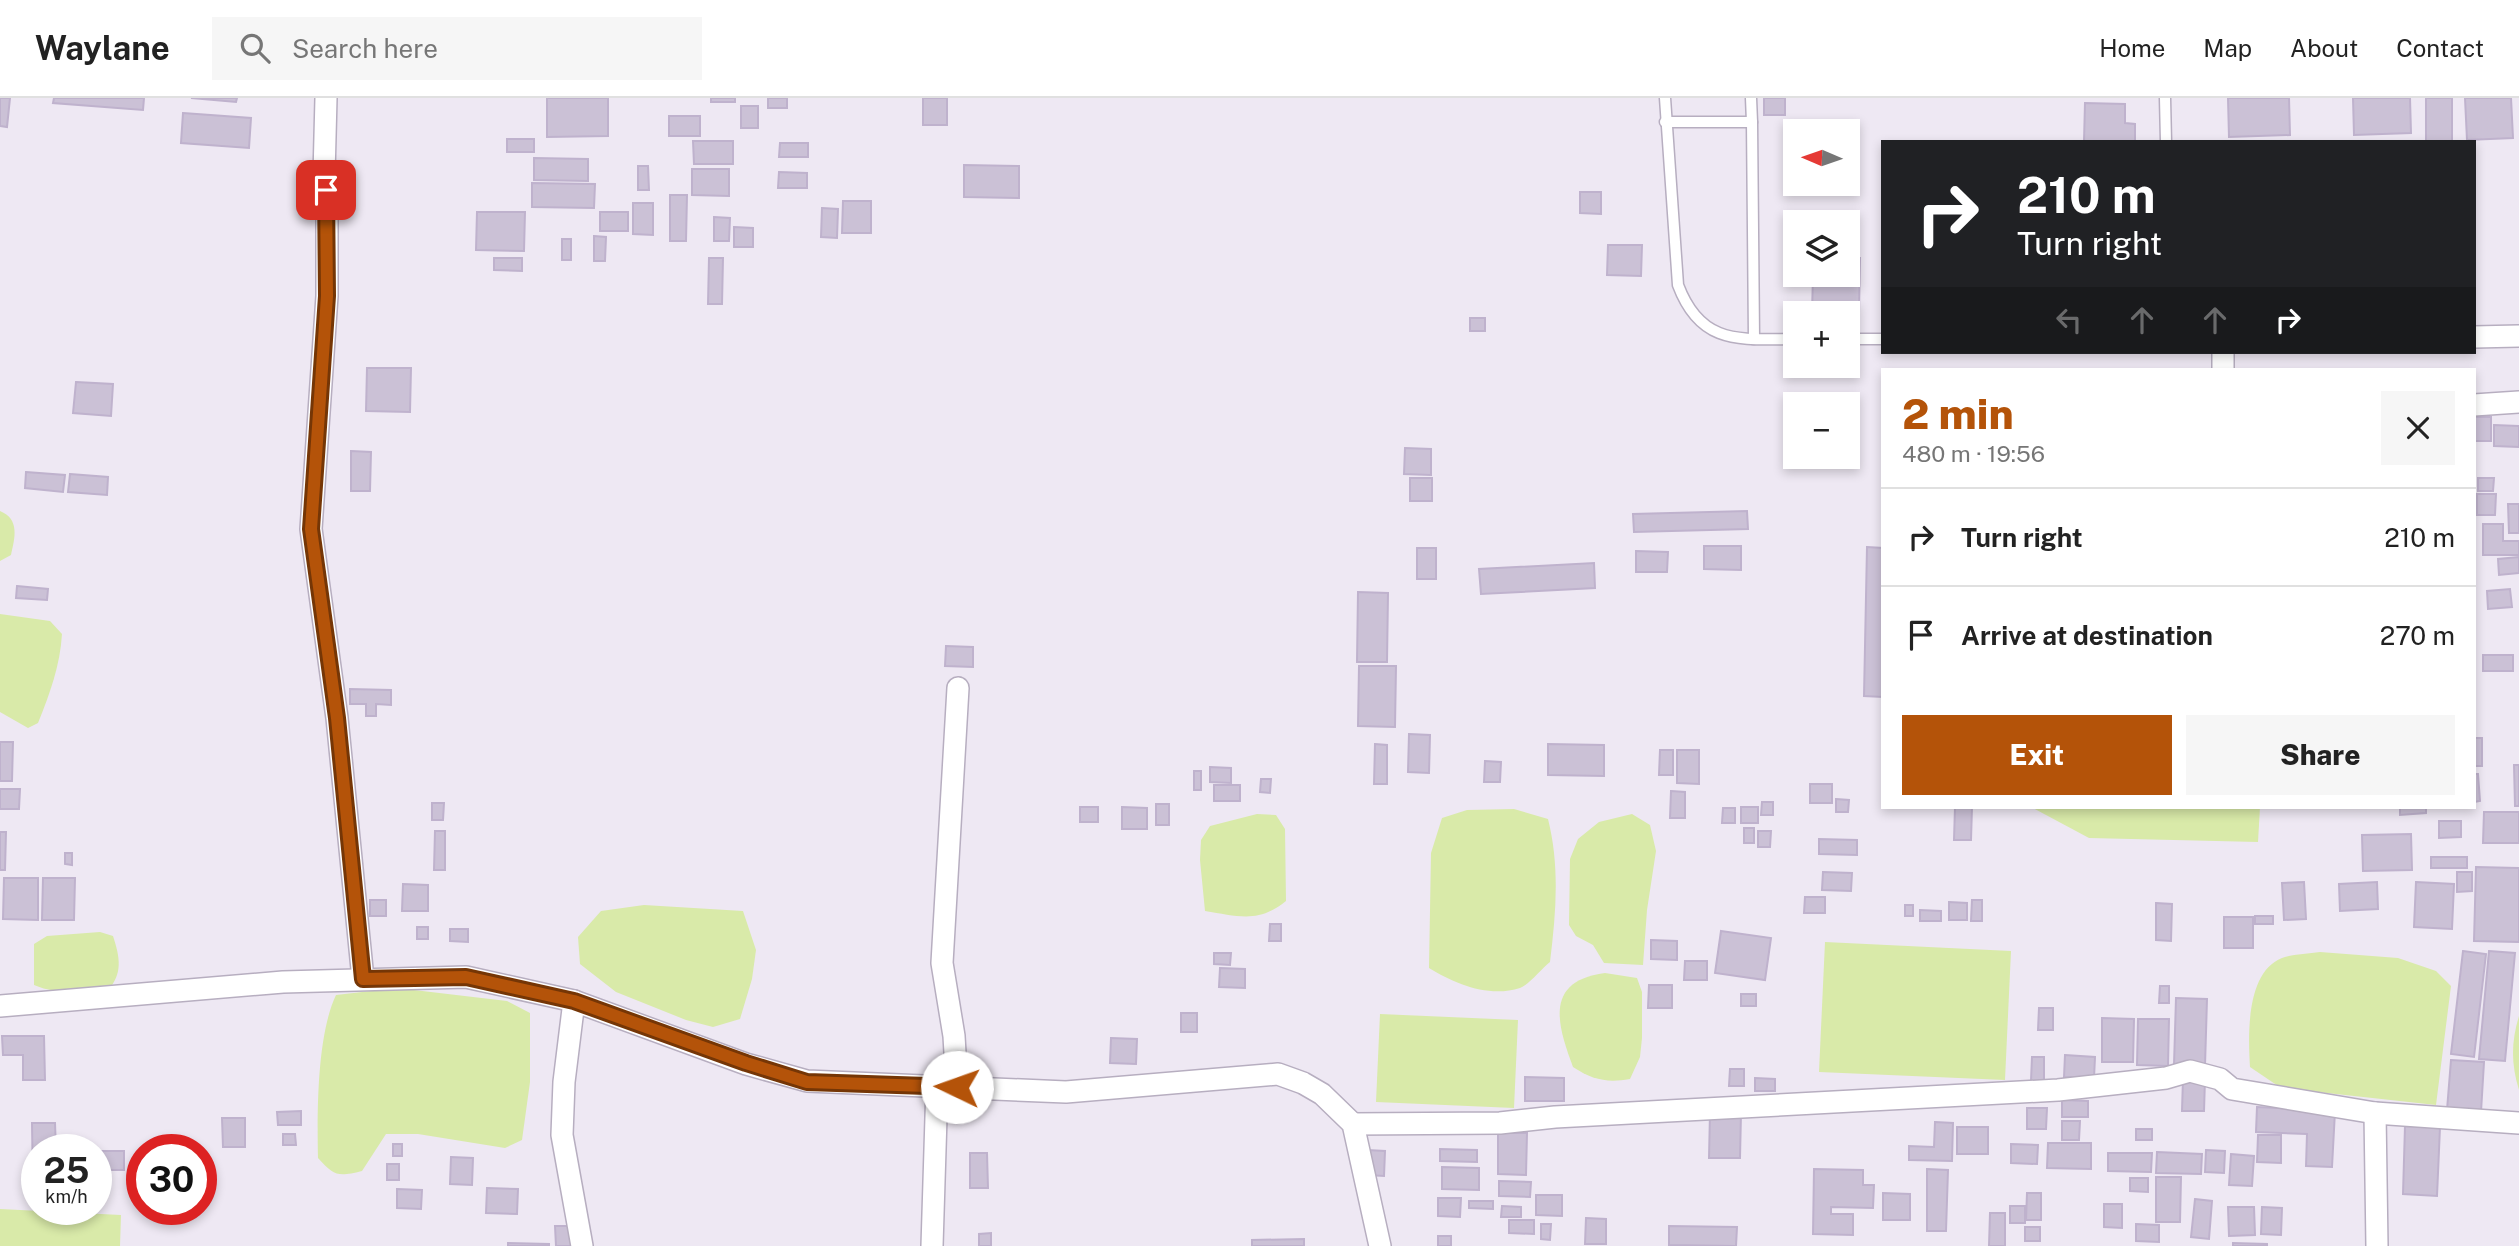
<!DOCTYPE html>
<meta charset="utf-8">
<style>
:root{--surface:#fff;--page:#f6f6f6;--text:#222;--muted:#767676;--line:#e0e0e0;--accent:#b45309}
body{margin:0;font-family:"Public Sans",sans-serif;background:var(--page);color:var(--text);height:100vh;display:flex;flex-direction:column;font-size:26px;white-space:nowrap}
*{box-sizing:border-box;margin:0}
p{font-size:23px;color:var(--muted)}
.icon{flex:none;width:38px;height:38px;fill:none;stroke:currentColor;stroke-width:2;stroke-linecap:round;stroke-linejoin:round}
.map{position:relative;flex:1;overflow:hidden}
.sheet{position:absolute;left:1881px;top:270px;width:595px;height:441px;display:flex;flex-direction:column;background:var(--surface);border-radius:0px;box-shadow:0 4px 10px #0003}
.sheet>*{flex:none}
.banner{position:absolute;left:1881px;top:42px;width:595px;height:214px;border-radius:0px;box-shadow:0 4px 10px #0003;background:#202124;color:#fff;overflow:hidden}
.needle{width:46px;rotate:272deg}
.fabs{position:absolute;left:1783px;top:21px;display:grid;gap:14px}
.fabs a{display:grid;place-items:center;width:77px;height:77px;border-radius:0px;background:var(--surface);box-shadow:0 4px 10px #0003;font-size:35px}
.speed{position:absolute;left:21px;top:1036px;display:flex;gap:14px;font-size:35px;font-weight:700;text-align:center}
.speed>*{display:grid;place-content:center;width:91px;height:91px;border-radius:50%;background:var(--surface);box-shadow:0 4px 10px #0003;line-height:1}
.speed small{font-size:18px;font-weight:400}
.speed .limit{border:10px solid #d22;background:#fff;color:#111}
.pin{position:absolute;display:grid;place-items:center;width:60px;height:60px;color:#fff;margin:-30px;border-radius:14px;box-shadow:0 4px 10px #0006}
.me{position:absolute;width:77px;margin:-38px;rotate:273deg;stroke-linejoin:round;filter:drop-shadow(0 0 5px #0008)}
.turn{display:flex;align-items:center;gap:24px;height:147px;padding:0 21px;font-size:32px}
.turn .icon{width:91px;height:91px;stroke-width:2.5}
.turn b{display:block;font-size:49px;line-height:60px}
.lanes{display:flex;align-items:center;height:66px;padding:0 21px;background:#0003;justify-content:center;gap:35px;direction:ltr}
.lanes .off{opacity:.35}
.round{display:grid;place-items:center;flex:none;width:74px;height:74px;border-radius:0px;background:var(--page)}
.overview{display:flex;align-items:center;justify-content:space-between;height:119px;padding:0 21px}
h1{font-size:42px;font-weight:800;line-height:52px;color:var(--accent)}
.primary-button{display:flex;gap:14px;margin-top:auto;padding:14px 21px}
.primary-button a{flex:1;height:80px;border-radius:0px;background:var(--accent);color:#fff;font-size:28px;font-weight:800;line-height:80px;text-align:center}
.primary-button a+a{background:var(--page);color:var(--text)}
ul{padding:0;list-style:none}
li{display:flex;align-items:center;gap:21px;height:98px;padding:0 21px;border-top:2px solid var(--line)}
li div{flex:1}
li b{display:block;font-size:26px}
li em{font-style:normal}
header{display:flex;align-items:center;gap:42px;box-sizing:border-box;height:98px;padding:0 35px;background:var(--surface);border-bottom:2px solid var(--line)}
header strong{font-size:33px}
nav{display:flex;gap:38px;margin-inline-start:auto;font-size:24px}
.search{width:490px;height:63px;background:var(--page);display:flex;align-items:center;gap:18px;box-sizing:border-box;padding:0 24px;border-radius:0px;color:var(--muted);font-size:26px}
.map>svg:first-child{display:block}
</style>
<header>
<strong>Waylane</strong>
<div class="search"><svg class="icon" aria-label="search" viewBox="0 0 24 24"><circle cx="10" cy="10" r="6"/><path d="M15 15l6 6"/></svg>Search here</div>
<nav><a>Home</a><a>Map</a><a>About</a><a>Contact</a></nav>
</header>
<div class="map">
<svg width="2519" height="1148" viewBox="0 0 2519 1148">
<rect width="100%" height="100%" fill="#eee8f3"/>
<g fill="#d9eaa9">
<path d="M0,413C20,421 15,440 11,457L0,463Z"/>
<path d="M0,516L50,523L62,536C60,568 50,595 38,625L28,630L0,614Z"/>
<polygon points="2031,709 2260,709 2258,744 2089,740"/>
<path d="M1514,711L1548,721C1560,769 1556,815 1550,864C1541,871 1530,886 1520,890C1489,900 1455,886 1429,870L1431,755L1442,720L1467,712Z"/>
<path d="M1257,716L1276,717L1285,731L1286,803C1258,826 1238,818 1205,813L1200,762L1201,742L1210,728Z"/>
<polygon points="1632,716 1650,727 1656,753 1647,812 1643,867 1604,865 1593,847 1576,838 1569,827 1570,761 1578,741 1599,724"/>
<polygon points="644,807 743,813 756,852 752,881 740,921 713,929 686,922 616,894 580,866 578,839 601,813"/>
<path d="M100,834L113,838C120,859 123,876 108,892C83,894 57,897 34,887V846L47,838Z"/>
<polygon points="1825,844 2011,853 2005,982 1819,974"/>
<path d="M2320,854L2398,860L2436,873L2451,888L2436,1007L2281,990L2250,969C2248,937 2246,874 2282,860C2293,856 2308,856 2320,854Z"/>
<path d="M1605,875L1637,880L1642,894V940L1640,959L1630,981C1607,985 1593,982 1573,969C1557,926 1544,883 1605,875Z"/>
<path d="M397,890L507,903L530,915V984L522,1042L505,1050L418,1036H386L362,1073C338,1079 334,1078 318,1060C317,1014 317,937 336,897Z"/>
<polygon points="1380,916 1518,922 1514,1010 1376,1004"/>
<path d="M2519,918V992C2511,966 2511,944 2519,918Z"/>
<polygon points="0,1111 121,1117 120,1148 0,1148"/>
</g>
<g fill="#cbc1d6" stroke="#bfb2cd" stroke-width="2">
<polygon points="0,0 10,0 7,29 0,28"/>
<polygon points="54,0 144,0 143,12 53,5"/>
<polygon points="191,0 237,0 236,4"/>
<polygon points="547,0 608,0 608,38 547,39"/>
<rect x="711" y="0" width="24" height="4"/>
<rect x="768" y="0" width="19" height="10"/>
<rect x="923" y="0" width="24" height="27"/>
<rect x="1764" y="0" width="21" height="17"/>
<polygon points="2228,0 2289,0 2290,37 2229,39"/>
<polygon points="2353,0 2410,0 2411,35 2354,37"/>
<polygon points="2426,0 2452,0 2452,43 2426,44"/>
<polygon points="2465,0 2511,0 2513,40 2467,42"/>
<polygon points="2085,5 2125,6 2125,25 2135,26 2135,44 2084,44"/>
<rect x="741" y="8" width="17" height="22"/>
<polygon points="183,15 251,20 249,50 181,45"/>
<rect x="669" y="18" width="31" height="20"/>
<rect x="507" y="41" width="27" height="13"/>
<polygon points="693,43 733,43 733,66 694,66"/>
<polygon points="780,45 808,45 808,59 779,59"/>
<polygon points="534,60 588,61 588,83 534,82"/>
<polygon points="964,67 1019,68 1019,100 964,99"/>
<polygon points="638,68 648,68 649,92 638,92"/>
<polygon points="692,71 729,71 729,98 692,97"/>
<polygon points="779,74 807,75 807,90 778,90"/>
<polygon points="532,85 595,86 594,110 532,109"/>
<polygon points="1580,94 1601,94 1601,116 1580,115"/>
<polygon points="670,97 687,97 686,143 670,143"/>
<polygon points="843,103 871,103 871,135 842,135"/>
<polygon points="633,105 653,105 653,137 633,136"/>
<polygon points="822,110 838,111 837,140 821,139"/>
<polygon points="477,114 525,114 524,153 476,152"/>
<rect x="600" y="114" width="28" height="19"/>
<polygon points="714,119 730,120 729,143 714,143"/>
<polygon points="734,129 753,130 753,149 734,149"/>
<polygon points="594,138 606,139 605,163 594,163"/>
<rect x="562" y="141" width="9" height="21"/>
<polygon points="1608,147 1642,147 1641,178 1607,177"/>
<polygon points="494,160 522,160 522,173 494,172"/>
<polygon points="709,160 723,160 722,206 708,206"/>
<polygon points="1848,160 1860,160 1859,216 1812,215 1813,177 1848,177"/>
<rect x="1470" y="220" width="15" height="13"/>
<polygon points="367,270 411,270 410,314 366,313"/>
<polygon points="76,284 113,286 111,318 73,315"/>
<rect x="2474" y="319" width="17" height="24"/>
<polygon points="2494,327 2519,328 2519,349 2494,348"/>
<polygon points="1405,350 1431,351 1431,377 1404,376"/>
<polygon points="351,353 371,354 370,393 351,393"/>
<polygon points="26,374 65,377 63,394 25,390"/>
<polygon points="70,376 108,379 107,397 68,394"/>
<rect x="1410" y="380" width="22" height="23"/>
<polygon points="2478,380 2494,380 2493,393 2478,393"/>
<polygon points="2477,396 2496,396 2495,417 2477,417"/>
<polygon points="2508,406 2519,406 2519,435 2509,435"/>
<polygon points="1747,413 1748,431 1634,434 1633,416"/>
<polygon points="2483,426 2503,426 2503,443 2519,443 2519,457 2483,457"/>
<polygon points="1704,448 1741,448 1741,472 1704,471"/>
<polygon points="1867,449 1883,450 1883,599 1864,598"/>
<rect x="1417" y="450" width="19" height="31"/>
<polygon points="1636,453 1668,454 1667,474 1636,474"/>
<polygon points="2519,459 2519,475 2499,477 2498,461"/>
<polygon points="1594,465 1595,490 1481,496 1479,471"/>
<polygon points="17,488 48,491 47,502 16,500"/>
<polygon points="2510,491 2512,509 2488,511 2487,493"/>
<polygon points="1358,494 1388,495 1387,564 1357,564"/>
<polygon points="946,548 973,549 973,569 945,568"/>
<rect x="2483" y="557" width="30" height="16"/>
<polygon points="1359,568 1396,568 1395,629 1358,628"/>
<polygon points="350,591 391,592 391,607 376,606 376,618 366,618 366,606 350,606"/>
<polygon points="1409,636 1430,637 1429,675 1408,674"/>
<rect x="2474" y="640" width="8" height="28"/>
<polygon points="0,644 13,644 12,683 0,683"/>
<polygon points="1375,646 1387,647 1387,686 1374,686"/>
<polygon points="1548,646 1604,647 1604,678 1548,677"/>
<polygon points="1660,652 1673,652 1673,677 1659,677"/>
<polygon points="1677,652 1699,652 1699,686 1677,685"/>
<polygon points="1485,663 1501,664 1500,684 1484,684"/>
<polygon points="2514,667 2519,667 2519,708 2515,708"/>
<polygon points="1210,669 1231,670 1231,685 1210,684"/>
<rect x="1194" y="673" width="7" height="19"/>
<polygon points="2474,676 2478,676 2480,703 2474,704"/>
<polygon points="1261,681 1271,681 1270,695 1260,694"/>
<rect x="1810" y="686" width="22" height="19"/>
<rect x="1214" y="687" width="26" height="16"/>
<polygon points="0,691 20,691 19,711 0,711"/>
<polygon points="1671,693 1685,694 1685,720 1670,720"/>
<polygon points="1836,701 1849,702 1848,714 1836,714"/>
<polygon points="1762,704 1773,704 1773,717 1761,717"/>
<polygon points="432,705 444,705 443,722 432,722"/>
<rect x="1156" y="706" width="13" height="21"/>
<rect x="1080" y="709" width="18" height="15"/>
<polygon points="1122,709 1147,710 1147,731 1122,731"/>
<rect x="1741" y="709" width="17" height="16"/>
<polygon points="1955,709 1972,709 1971,742 1954,742"/>
<polygon points="2400,709 2426,709 2426,715 2400,717"/>
<polygon points="1723,710 1735,710 1735,725 1722,725"/>
<polygon points="2484,714 2519,714 2519,745 2483,745"/>
<polygon points="2439,723 2461,723 2461,739 2439,740"/>
<rect x="1744" y="730" width="10" height="15"/>
<polygon points="435,733 445,733 445,772 434,772"/>
<polygon points="1758,733 1771,733 1770,749 1758,749"/>
<polygon points="0,734 6,734 5,772 0,772"/>
<polygon points="2411,736 2412,772 2363,773 2362,737"/>
<polygon points="1819,741 1857,742 1857,757 1819,756"/>
<polygon points="65,755 72,755 72,767 65,766"/>
<rect x="2431" y="759" width="36" height="11"/>
<polygon points="2476,769 2519,770 2519,844 2474,843"/>
<polygon points="1823,774 1852,775 1851,793 1822,792"/>
<polygon points="2457,774 2472,774 2472,793 2457,794"/>
<polygon points="4,780 38,780 38,822 3,821"/>
<polygon points="43,780 75,780 74,822 42,822"/>
<polygon points="2304,784 2306,821 2284,822 2282,785"/>
<polygon points="2377,784 2378,811 2340,813 2339,786"/>
<polygon points="2416,784 2454,786 2452,831 2414,829"/>
<polygon points="403,786 428,787 428,813 402,813"/>
<polygon points="1805,799 1825,799 1825,815 1804,815"/>
<rect x="370" y="802" width="16" height="16"/>
<polygon points="1972,802 1982,802 1982,823 1971,823"/>
<polygon points="1949,804 1967,805 1967,822 1949,822"/>
<polygon points="2156,805 2172,806 2171,843 2156,842"/>
<rect x="1905" y="807" width="8" height="11"/>
<polygon points="1920,812 1941,813 1941,823 1920,823"/>
<rect x="2255" y="818" width="18" height="8"/>
<rect x="2224" y="819" width="29" height="31"/>
<polygon points="1270,826 1281,826 1281,843 1269,843"/>
<rect x="417" y="829" width="11" height="12"/>
<polygon points="450,831 468,831 468,844 450,843"/>
<polygon points="1721,833 1771,840 1765,882 1715,875"/>
<polygon points="1651,842 1677,843 1677,862 1651,861"/>
<polygon points="2463,853 2486,856 2474,959 2451,956"/>
<polygon points="2489,853 2515,855 2505,963 2479,961"/>
<polygon points="1214,855 1231,855 1230,867 1214,866"/>
<polygon points="1685,863 1707,863 1707,882 1684,882"/>
<polygon points="1220,870 1245,871 1245,890 1219,889"/>
<polygon points="1649,887 1672,887 1672,910 1648,910"/>
<polygon points="2160,888 2169,888 2169,905 2159,905"/>
<rect x="1741" y="896" width="15" height="12"/>
<polygon points="2176,900 2207,901 2205,968 2174,967"/>
<polygon points="2039,910 2053,910 2053,932 2038,932"/>
<rect x="1181" y="915" width="16" height="19"/>
<polygon points="2102,920 2134,921 2133,964 2102,964"/>
<polygon points="2138,921 2169,921 2168,968 2137,967"/>
<polygon points="2,938 44,938 45,982 23,982 23,957 3,957"/>
<polygon points="1111,940 1137,941 1136,966 1110,965"/>
<polygon points="2065,957 2095,959 2094,980 2064,979"/>
<polygon points="2032,959 2044,959 2044,983 2031,983"/>
<polygon points="2451,962 2484,964 2481,1014 2447,1012"/>
<polygon points="1730,971 1744,971 1744,988 1729,988"/>
<polygon points="1525,979 1564,980 1564,1003 1525,1003"/>
<polygon points="1755,980 1775,981 1775,993 1755,993"/>
<polygon points="2183,980 2205,981 2204,1013 2182,1013"/>
<polygon points="2062,1002 2088,1003 2088,1019 2062,1019"/>
<polygon points="2257,1009 2335,1013 2332,1069 2306,1068 2307,1036 2256,1034"/>
<polygon points="2027,1010 2047,1010 2046,1031 2027,1031"/>
<polygon points="301,1013 301,1027 278,1027 277,1014"/>
<polygon points="1710,1015 1741,1015 1740,1060 1709,1060"/>
<polygon points="222,1020 245,1020 245,1049 223,1049"/>
<polygon points="2062,1023 2080,1023 2079,1042 2062,1042"/>
<polygon points="1935,1024 1953,1025 1952,1063 1909,1062 1909,1048 1934,1049"/>
<polygon points="32,1025 55,1025 56,1052 37,1052 37,1089 33,1089"/>
<polygon points="2405,1028 2440,1029 2437,1098 2403,1096"/>
<rect x="1957" y="1029" width="31" height="27"/>
<rect x="2136" y="1031" width="16" height="11"/>
<polygon points="1498,1035 1527,1035 1526,1077 1498,1076"/>
<polygon points="283,1036 295,1036 296,1047 283,1047"/>
<polygon points="2258,1037 2281,1037 2281,1065 2257,1064"/>
<polygon points="2048,1045 2091,1045 2091,1071 2047,1070"/>
<rect x="393" y="1046" width="9" height="12"/>
<polygon points="2011,1046 2038,1047 2037,1066 2011,1065"/>
<polygon points="1440,1051 1477,1052 1477,1064 1440,1063"/>
<polygon points="1367,1052 1385,1053 1384,1078 1367,1077"/>
<polygon points="2206,1052 2225,1053 2224,1075 2205,1074"/>
<rect x="96" y="1053" width="28" height="19"/>
<polygon points="2157,1054 2202,1056 2201,1076 2156,1075"/>
<polygon points="970,1055 987,1055 988,1090 970,1090"/>
<polygon points="2108,1055 2152,1055 2151,1074 2108,1073"/>
<polygon points="2231,1056 2254,1058 2252,1088 2229,1087"/>
<polygon points="451,1059 473,1060 472,1087 450,1086"/>
<rect x="387" y="1066" width="12" height="16"/>
<polygon points="1442,1069 1479,1070 1479,1092 1442,1091"/>
<polygon points="1814,1071 1863,1072 1863,1087 1874,1087 1873,1110 1831,1109 1831,1116 1853,1116 1853,1137 1813,1136"/>
<polygon points="1927,1071 1948,1072 1946,1133 1927,1133"/>
<polygon points="2156,1079 2181,1079 2180,1124 2156,1124"/>
<polygon points="2130,1080 2148,1080 2148,1094 2130,1093"/>
<polygon points="1499,1083 1531,1084 1530,1099 1499,1098"/>
<polygon points="487,1090 518,1091 517,1116 486,1115"/>
<polygon points="397,1091 422,1092 421,1111 397,1110"/>
<polygon points="1883,1095 1910,1096 1910,1122 1883,1122"/>
<polygon points="2027,1095 2041,1095 2041,1122 2026,1122"/>
<polygon points="1536,1097 1562,1097 1562,1118 1536,1117"/>
<polygon points="1438,1100 1461,1100 1460,1119 1438,1118"/>
<polygon points="2195,1101 2212,1103 2209,1141 2191,1139"/>
<polygon points="1469,1103 1493,1103 1493,1111 1469,1110"/>
<polygon points="2104,1106 2122,1106 2122,1130 2104,1129"/>
<polygon points="1502,1108 1521,1109 1521,1119 1501,1119"/>
<rect x="2010" y="1108" width="15" height="17"/>
<polygon points="2228,1109 2254,1109 2255,1137 2229,1138"/>
<polygon points="2262,1109 2282,1110 2281,1137 2261,1136"/>
<polygon points="1990,1115 2005,1115 2005,1148 1989,1148"/>
<polygon points="1586,1120 1606,1121 1606,1146 1585,1146"/>
<polygon points="1509,1122 1534,1122 1534,1136 1509,1135"/>
<polygon points="1541,1126 1551,1126 1550,1142 1541,1141"/>
<polygon points="2136,1126 2159,1127 2159,1144 2136,1143"/>
<polygon points="555,1128 575,1128 575,1148 556,1148"/>
<polygon points="1669,1128 1737,1129 1736,1148 1669,1147"/>
<rect x="2025" y="1129" width="15" height="14"/>
<polygon points="991,1135 991,1148 979,1148 979,1136"/>
<rect x="1438" y="1138" width="13" height="10"/>
<polygon points="1304,1141 1304,1148 1252,1148 1252,1142"/>
<polygon points="508,1145 549,1146 549,1148 508,1148"/>
<polygon points="2233,1145 2267,1146 2267,1148 2233,1148"/>
</g>
<g fill="none" stroke-linecap="round" stroke-linejoin="round">
<defs>
<g id="service">
<path d="M1665,0L1678,187C1701,248 1740,241 1796,241"/>
<polyline points="2165,0 2166,44"/>
<polyline points="1665,24 1752,24 1751,0"/>
<polyline points="1752,24 1754,241"/>
<polyline points="1848,241 1883,241"/>
</g>
<g id="minor">
<polyline points="326,0 324,77 327,107 327,198 311,431 337,620 363,881"/>
<polyline points="2474,239 2519,238"/>
<polyline points="2223,271 2223,254"/>
<polyline points="2474,307 2519,304"/>
<polyline points="574,903 564,984 562,1037 582,1148"/>
<polyline points="0,908 283,884 466,879 574,903 746,966 807,983 1066,994 1278,976 1303,985 1322,996 1353,1026 1380,1148"/>
<polyline points="957,989 954,938 942,865 958,590"/>
<polyline points="2375,1015 2377,1148"/>
<polyline points="1353,1026 1500,1025 1555,1019 2058,992 2166,980 2190,973 2220,981 2232,991 2375,1015 2519,1025"/>
<polyline points="932,1148 937,987"/>
</g>
</defs>
<use href="#service" stroke="#b7aec0" stroke-width="13"/>
<use href="#minor" stroke="#b7aec0" stroke-width="24"/>
<use href="#service" stroke="#fff" stroke-width="10"/>
<use href="#minor" stroke="#fff" stroke-width="21"/>
</g>
<g fill="none" stroke-linecap="round" stroke-linejoin="round">
<defs>
<polyline id="route" points="326,92 327,198 311,431 337,620 363,881 466,879 574,903 746,965 807,984 957,989"/>
</defs>
<use href="#route" stroke="#753606" stroke-width="18"/>
<use href="#route" stroke="#b45309" stroke-width="12"/>
</g>
</svg>
<div class="fabs">
<a><svg class="needle" viewBox="-14 -14 28 28"><path d="M0-13l5 13h-10z" fill="#e53935"/><path d="M0 13l5-13h-10z" fill="#767676"/></svg></a>
<a><svg class="icon" aria-label="layers" viewBox="0 0 24 24"><path d="M12 4l9 5-9 5-9-5zM3 14l9 5 9-5"/></svg></a>
<a>+</a>
<a>−</a>
</div>
<div class="speed"><div>25<small>km/h</small></div><div class="limit">30</div></div>
<div class="pin" style="left:326px;top:92px;background:#d93025"><svg class="icon" aria-label="arrive" viewBox="0 0 24 24"><path d="M6 21V4h12l-3 4 3 4H6"/></svg></div>
<svg class="me" style="left:957px;top:989px" viewBox="-20 -20 40 40"><circle r="19" fill="#fff"/><path d="M0-13L10 11 0 6-10 11z" fill="#b45309"/></svg>
<div class="banner">
<div class="turn"><svg class="icon" aria-label="right" viewBox="0 0 24 24"><path d="M7 20v-9h11M14 6l5 5-5 5"/></svg><div><b>210 m</b>Turn right</div></div>
<div class="lanes"><svg class="icon off" aria-label="left" viewBox="0 0 24 24"><path d="M17 20v-9H6M10 6l-5 5 5 5"/></svg><svg class="icon off" aria-label="ahead" viewBox="0 0 24 24"><path d="M12 20V5M6 11l6-6 6 6"/></svg><svg class="icon off" aria-label="ahead" viewBox="0 0 24 24"><path d="M12 20V5M6 11l6-6 6 6"/></svg><svg class="icon" aria-label="right" viewBox="0 0 24 24"><path d="M7 20v-9h11M14 6l5 5-5 5"/></svg></div>
</div>
<section class="sheet">
<div class="overview"><div><h1>2 min</h1><p>480 m · 19:56</p></div><a class="round"><svg class="icon" aria-label="close" viewBox="0 0 24 24"><path d="M6 6l12 12M18 6L6 18"/></svg></a></div>
<ul>
<li><svg class="icon" aria-label="right" viewBox="0 0 24 24"><path d="M7 20v-9h11M14 6l5 5-5 5"/></svg><div><b>Turn right</b></div><em>210 m</em></li>
<li><svg class="icon" aria-label="arrive" viewBox="0 0 24 24"><path d="M6 21V4h12l-3 4 3 4H6"/></svg><div><b>Arrive at destination</b></div><em>270 m</em></li>
</ul>
<div class="primary-button"><a>Exit</a><a>Share</a></div>
</section>
</div>
